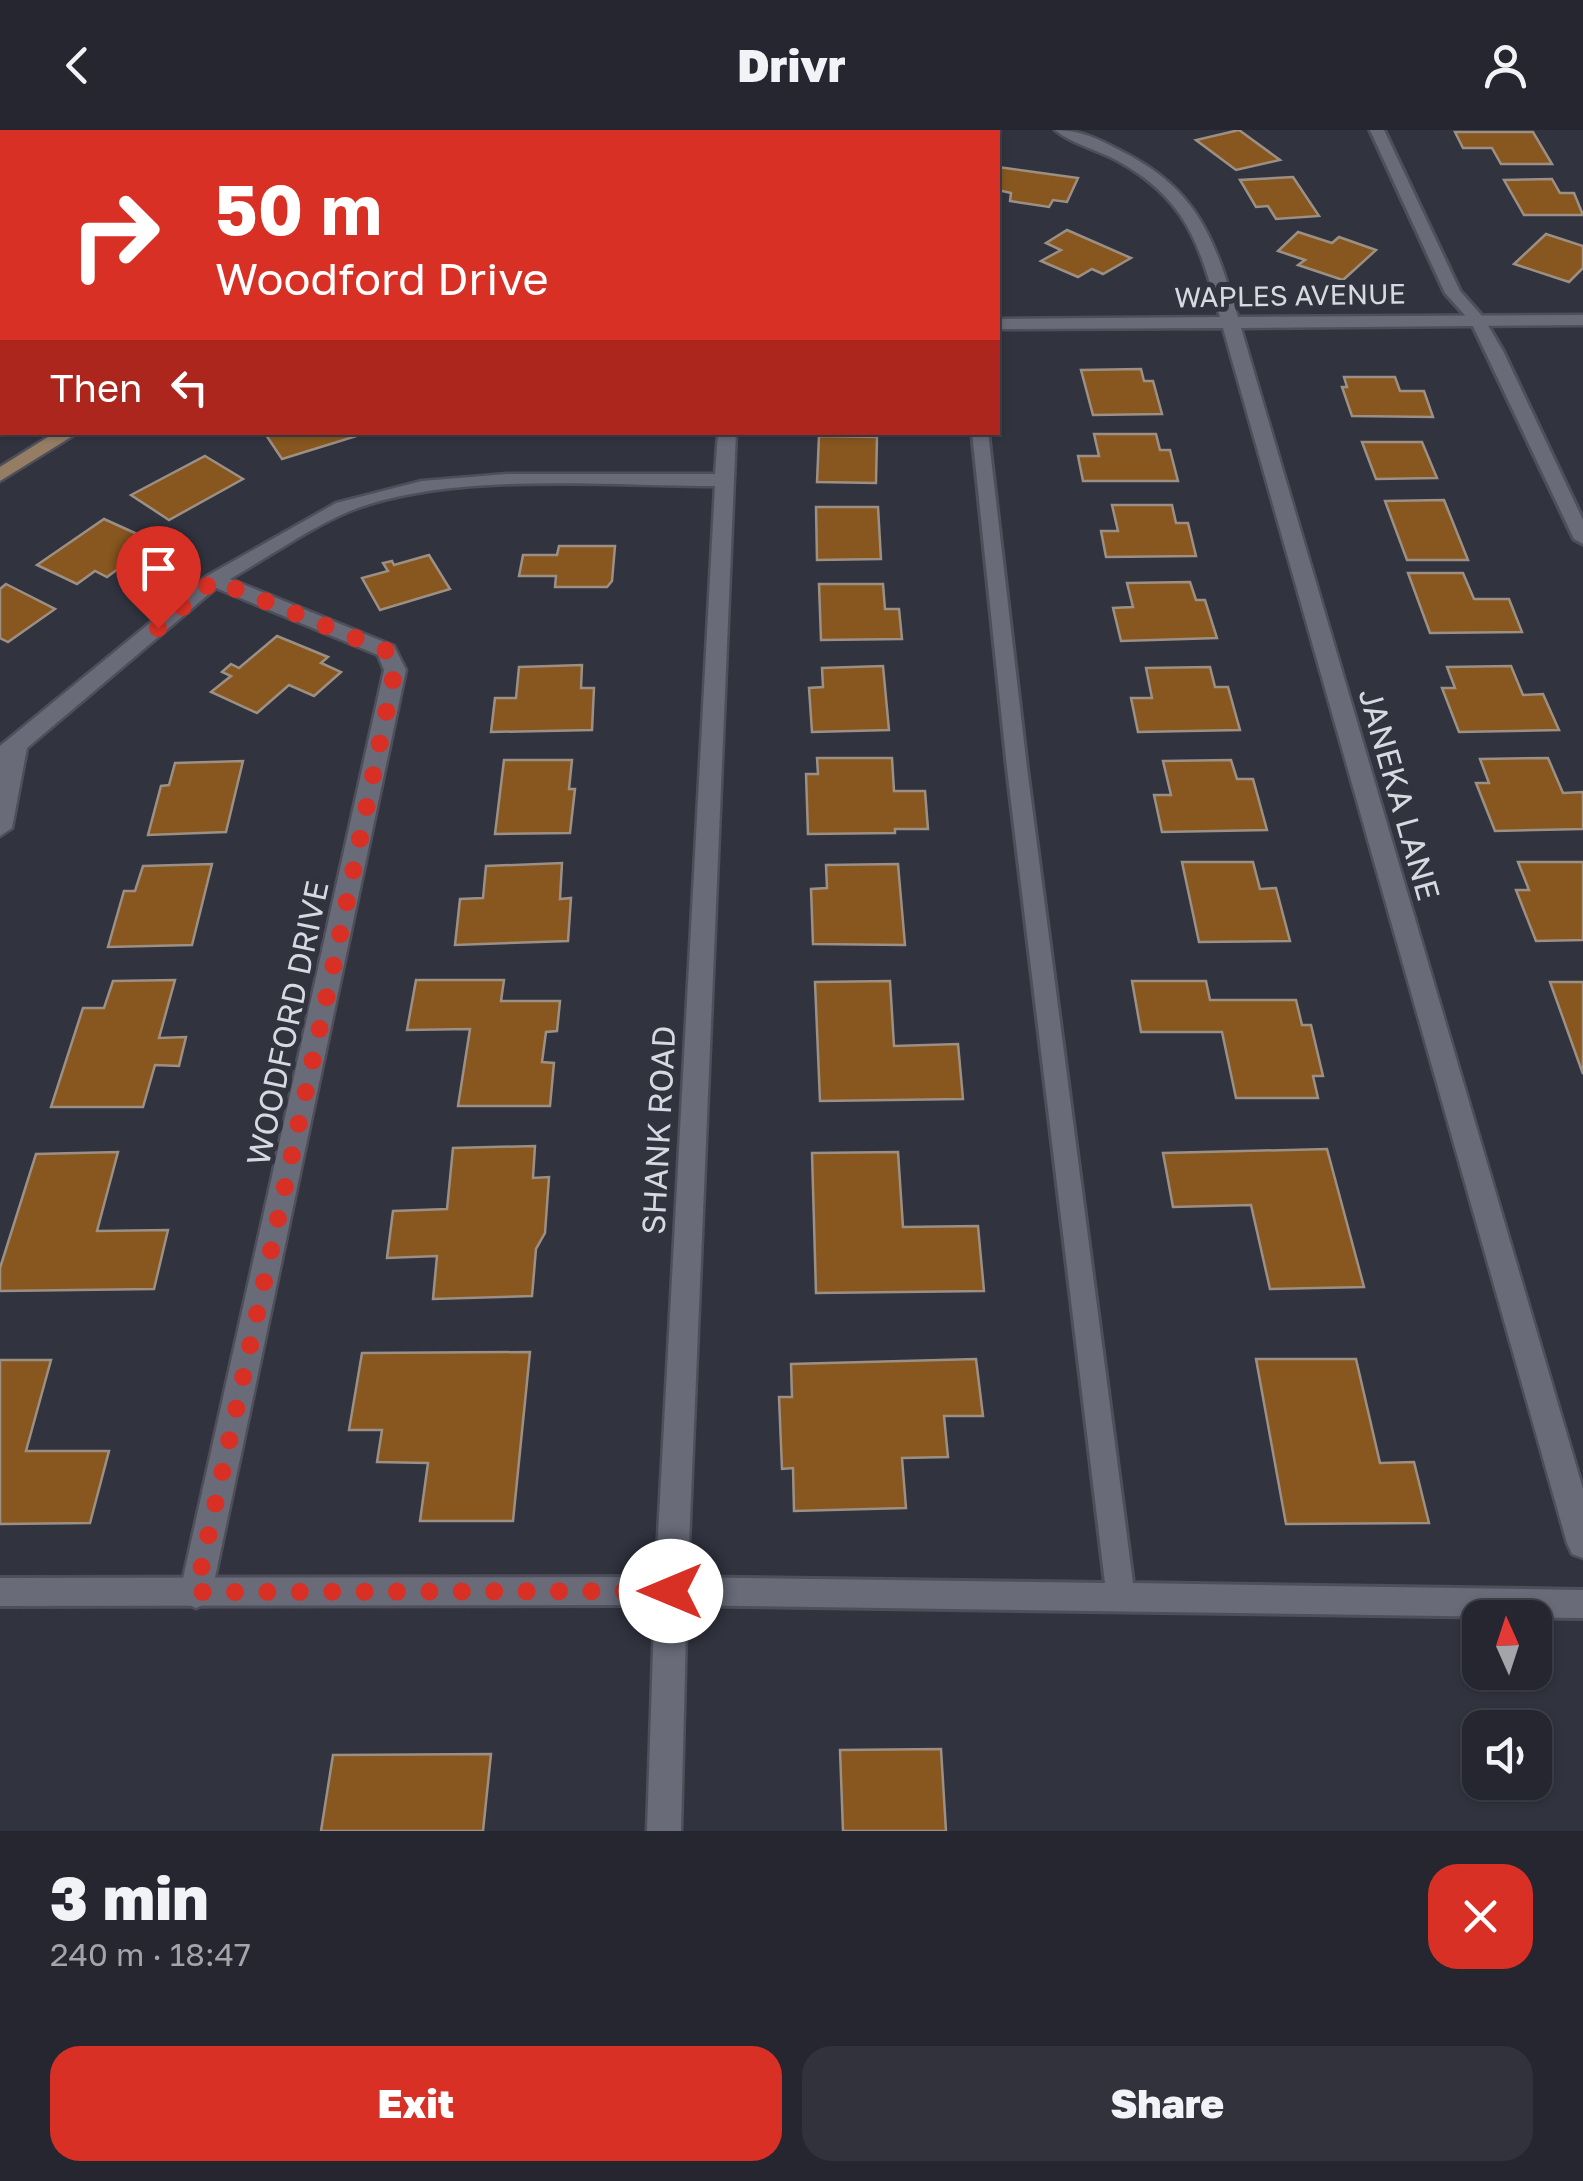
<!DOCTYPE html>
<meta charset="utf-8">
<style>
:root{--surface:#25262f;--page:#31323b;--text:#f1f3f6;--muted:#a3a5aa;--line:#42434b;--accent:#d93025}
body{margin:0;font-family:"Golos Text",sans-serif;background:var(--page);color:var(--text);height:100vh;display:flex;flex-direction:column;font-size:38px;white-space:nowrap}
*{box-sizing:border-box;margin:0}
p{font-size:32px;color:var(--muted)}
.icon{flex:none;width:55px;height:55px;fill:none;stroke:currentColor;stroke-width:2;stroke-linecap:round;stroke-linejoin:round}
.map{position:relative;height:1701px;overflow:hidden}
.details{display:flex;flex-direction:column;background:var(--surface);flex:1}
.details>*{flex:none}
.hud{position:absolute;left:0px;top:0px;width:1000px;height:305px;box-shadow:0 2px 8px #0004,0 0 0 2px var(--line);background:#d93025;color:#fff;overflow:hidden}
.needle{width:65px;rotate:357deg}
.fabs{position:absolute;left:1462px;top:1470px;display:grid;gap:20px}
.fabs a{display:grid;place-items:center;width:90px;height:90px;border-radius:20px;background:var(--surface);box-shadow:0 2px 8px #0004,0 0 0 2px var(--line);font-size:50px}
.pin{position:absolute;display:grid;place-items:center;width:85px;height:85px;color:#fff;margin:-102px -42px;border-radius:50% 50% 50% 0;rotate:-45deg;box-shadow:0 0 10px #0007}
.pin .icon{rotate:45deg}
.me{position:absolute;width:110px;margin:-55px;rotate:270deg;stroke-linejoin:round;filter:drop-shadow(0 0 8px #0008)}
.turn{display:flex;align-items:center;gap:35px;height:210px;padding:0 50px;font-size:45px}
.turn .icon{width:130px;height:130px;stroke-width:2.5}
.turn b{display:block;font-size:70px;line-height:85px}
.then{display:flex;align-items:center;height:95px;padding:0 50px;background:#0003;gap:20px;font-size:38px}
.round{display:grid;place-items:center;flex:none;width:105px;height:105px;border-radius:30px;background:var(--page)}
.overview{display:flex;align-items:center;justify-content:space-between;height:170px;padding:0 50px}
h1{font-size:60px;font-weight:800;line-height:75px}
.cta{display:flex;gap:20px;margin-top:auto;padding:20px 50px}
.cta a{flex:1;height:115px;border-radius:30px;background:var(--accent);color:#fff;font-size:40px;font-weight:800;line-height:115px;text-align:center}
.cta a+a{background:var(--page);color:var(--text)}
header{display:flex;justify-content:space-between;align-items:center;height:130px;padding:0 50px;background:var(--surface);font-size:45px;font-weight:800}
.map>svg:first-child{display:block}
</style>
<header><svg class="icon" aria-label="back" viewBox="0 0 24 24"><path d="M15 5l-7 7 7 7"/></svg>Drivr<svg class="icon" aria-label="person" viewBox="0 0 24 24"><circle cx="12" cy="8" r="4"/><path d="M4 21q1-7 8-7t8 7"/></svg></header>
<div class="map">
<svg width="1583" height="1701" viewBox="0 0 1583 1701">
<rect width="100%" height="100%" fill="#31333f"/>
<g fill="#87571f" stroke="#9c9085" stroke-width="2.5">
<polygon points="1239,0 1280,30 1236,40 1196,10"/>
<polygon points="1455,2 1533,2 1552,34 1501,34 1492,18 1463,18"/>
<polygon points="998,37 1078,48 1067,72 1053,70 1049,77 1010,71 1011,63 998,60"/>
<polygon points="1293,47 1319,86 1276,89 1268,76 1256,77 1240,50"/>
<polygon points="1552,49 1560,63 1574,63 1583,85 1524,85 1504,50"/>
<polygon points="1067,100 1131,128 1103,144 1092,139 1078,147 1041,131 1061,120 1046,113"/>
<polygon points="1298,102 1332,113 1339,107 1376,120 1343,150 1298,135 1305,130 1278,121"/>
<polygon points="1546,104 1583,116 1583,138 1569,152 1514,134"/>
<polygon points="1141,239 1144,251 1153,251 1162,284 1093,285 1081,240"/>
<polygon points="1344,247 1395,247 1400,261 1424,261 1433,287 1352,286 1342,257 1347,257"/>
<polygon points="264,302 362,302 363,304 282,329"/>
<polygon points="1094,304 1156,304 1160,320 1170,320 1178,351 1083,351 1078,326 1099,326"/>
<polygon points="819,306 877,307 876,353 817,352"/>
<polygon points="1362,312 1422,312 1437,348 1376,349"/>
<polygon points="205,326 243,349 169,390 131,365"/>
<polygon points="1444,370 1468,430 1407,430 1385,371"/>
<polygon points="1112,375 1172,375 1176,393 1188,393 1196,426 1106,427 1101,401 1118,401"/>
<polygon points="816,377 878,377 881,429 817,430"/>
<polygon points="104,389 155,412 107,447 95,441 77,454 37,435"/>
<polygon points="559,416 615,416 612,451 607,457 555,457 556,446 519,446 523,425 557,425"/>
<polygon points="429,425 450,459 380,480 362,448 388,441 383,433 392,431 394,435"/>
<polygon points="1408,443 1463,443 1474,469 1509,469 1522,502 1430,503"/>
<polygon points="1190,452 1196,470 1205,470 1217,508 1121,511 1113,478 1133,477 1127,453"/>
<polygon points="6,454 55,479 8,512 0,508 0,459"/>
<polygon points="819,454 883,454 885,479 899,479 902,509 821,510"/>
<polygon points="277,506 328,527 321,533 341,542 314,566 289,555 257,583 211,562 231,546 222,542 231,534 239,538"/>
<polygon points="582,535 581,558 594,558 592,600 491,602 495,568 516,568 519,537"/>
<polygon points="883,536 889,600 812,602 809,558 823,557 822,538"/>
<polygon points="1511,536 1523,565 1543,564 1559,600 1459,602 1442,558 1455,558 1447,537"/>
<polygon points="1210,537 1215,557 1228,557 1240,600 1138,602 1131,568 1152,568 1146,538"/>
<polygon points="817,628 892,628 894,661 925,661 928,699 895,699 895,703 808,704 806,644 818,644"/>
<polygon points="1548,628 1563,663 1583,662 1583,699 1495,701 1476,653 1489,653 1480,629"/>
<polygon points="504,630 572,630 569,659 575,659 570,703 495,704"/>
<polygon points="1231,630 1237,649 1253,649 1267,700 1162,702 1154,665 1171,665 1163,631"/>
<polygon points="243,631 226,702 148,705 161,656 169,655 175,633"/>
<polygon points="1182,732 1253,732 1260,759 1276,758 1290,811 1199,812"/>
<polygon points="1518,732 1583,732 1583,810 1536,811 1516,760 1529,760"/>
<polygon points="562,733 560,769 571,768 568,811 455,815 460,769 483,768 486,736"/>
<polygon points="212,734 192,815 108,817 124,761 135,761 143,736"/>
<polygon points="898,734 905,815 813,814 811,759 827,758 826,735"/>
<polygon points="175,850 159,908 186,907 179,936 155,935 143,977 51,977 83,878 104,878 113,851"/>
<polygon points="416,850 504,850 501,871 560,871 557,901 546,902 542,932 554,933 550,976 458,976 470,899 407,900"/>
<polygon points="890,851 894,916 958,914 963,969 820,971 815,852"/>
<polygon points="1132,851 1206,851 1210,870 1296,870 1302,895 1311,895 1323,946 1313,946 1318,968 1236,968 1222,902 1141,902"/>
<polygon points="1550,852 1583,852 1583,944"/>
<polygon points="535,1016 533,1048 549,1047 545,1103 536,1119 532,1166 433,1169 437,1126 387,1128 393,1081 447,1079 453,1018"/>
<polygon points="1327,1019 1364,1157 1270,1159 1251,1075 1173,1077 1163,1023"/>
<polygon points="118,1022 97,1101 168,1100 154,1159 0,1161 0,1138 36,1024"/>
<polygon points="898,1022 903,1097 978,1096 984,1161 816,1163 812,1023"/>
<polygon points="530,1222 513,1391 420,1391 428,1333 377,1332 382,1300 349,1300 362,1223"/>
<polygon points="976,1229 983,1286 944,1286 948,1327 902,1328 906,1378 794,1381 793,1338 782,1339 779,1267 792,1267 791,1234"/>
<polygon points="1256,1229 1356,1229 1380,1333 1414,1332 1429,1393 1286,1394"/>
<polygon points="0,1230 51,1230 26,1321 109,1321 90,1393 0,1394"/>
<polygon points="941,1619 946,1701 843,1701 840,1620"/>
<polygon points="491,1624 483,1701 321,1701 333,1625"/>
</g>
<g fill="none" stroke-linecap="round" stroke-linejoin="round">
<defs>
<g id="lane">
<polygon points="1370,0 1384,0 1460,161 1483,187 1503,221 1583,390 1583,414 1574,409 1471,192 1445,163"/>
<polygon points="972,302 988,302 1027,638 1133,1453 1583,1460 1583,1488 671,1475 0,1476 0,1448 671,1447 1105,1453 1007,638"/>
</g>
<g id="street">
<path d="M1055,0C1080,0 1099,9 1121,21C1199,60 1214,109 1238,187L1583,185V195L1241,198L1583,1359V1428L1572,1424L1567,1413L1223,198L998,199V189L1220,187C1199,115 1188,70 1118,31C1098,20 1072,14 1055,0Z"/>
<path d="M718,302H736L687,1461L681,1701H647L655,1461L715,356C607,356 450,341 350,381C309,398 269,427 230,449L394,516L406,540L212,1462L207,1473L196,1478L185,1473L180,1462L384,540L378,525L216,458L27,618L12,698L0,706V616L207,446L336,373L422,351L507,344H715Z"/>
</g>
<polygon id="secondary" points="56,302 79,302 0,351 0,337"/>
</defs>
<use href="#lane" stroke="#4e4f5a" stroke-width="6"/>
<use href="#street" stroke="#4e4f5a" stroke-width="5"/>
<use href="#secondary" stroke="#4e4f5a" stroke-width="5"/>
<use href="#lane" fill="#696b79" fill-rule="evenodd"/>
<use href="#street" fill="#696b79" fill-rule="evenodd"/>
<use href="#secondary" fill="#957d64" fill-rule="evenodd"/>
</g>
<g fill="none" stroke-linecap="round" stroke-linejoin="round">
<polyline stroke="#d93025" stroke-width="18" stroke-dasharray="0 32.4" points="158,498 214,450 387,521 395,540 336,824 196,1462 671,1461"/>
</g>
<g text-anchor="middle" dominant-baseline="central" stroke-width="10" stroke-linejoin="round" paint-order="stroke">
<g font-size="28" fill="#d7d9e0" stroke="#31333f">
<text transform="translate(1290 165) rotate(-1)">WAPLES AVENUE</text>
</g>
<g font-size="32" fill="#d7d9e0" stroke="#31333f">
<text transform="translate(1400 664) rotate(74)">JANEKA LANE</text>
<text transform="translate(287 893) rotate(-78)">WOODFORD DRIVE</text>
<text transform="translate(658 1000) rotate(-87)">SHANK ROAD</text>
</g>
</g>
</svg>
<div class="fabs">
<a><svg class="needle" viewBox="-14 -14 28 28"><path d="M0-13l5 13h-10z" fill="#e53935"/><path d="M0 13l5-13h-10z" fill="#a3a5aa"/></svg></a>
<a><svg class="icon" aria-label="sound" viewBox="0 0 24 24"><path d="M4 9h4l5-4v14l-5-4H4zM17 9q2 3 0 6"/></svg></a>
</div>
<div class="pin" style="left:158px;top:498px;background:#d93025"><svg class="icon" aria-label="arrive" viewBox="0 0 24 24"><path d="M6 21V4h12l-3 4 3 4H6"/></svg></div>
<svg class="me" style="left:671px;top:1461px" viewBox="-20 -20 40 40"><circle r="19" fill="#fff"/><path d="M0-13L10 11 0 6-10 11z" fill="#d93025"/></svg>
<div class="hud">
<div class="turn"><svg class="icon" aria-label="right" viewBox="0 0 24 24"><path d="M7 20v-9h11M14 6l5 5-5 5"/></svg><div><b>50 m</b>Woodford Drive</div></div>
<div class="then">Then<svg class="icon" aria-label="left" viewBox="0 0 24 24"><path d="M17 20v-9H6M10 6l-5 5 5 5"/></svg></div>
</div>
</div>
<section class="details">
<div class="overview"><div><h1>3 min</h1><p>240 m · 18:47</p></div><a class="round" style="background:#d93025;color:#fff"><svg class="icon" aria-label="close" viewBox="0 0 24 24"><path d="M6 6l12 12M18 6L6 18"/></svg></a></div>
<div class="cta"><a>Exit</a><a>Share</a></div>
</section>
